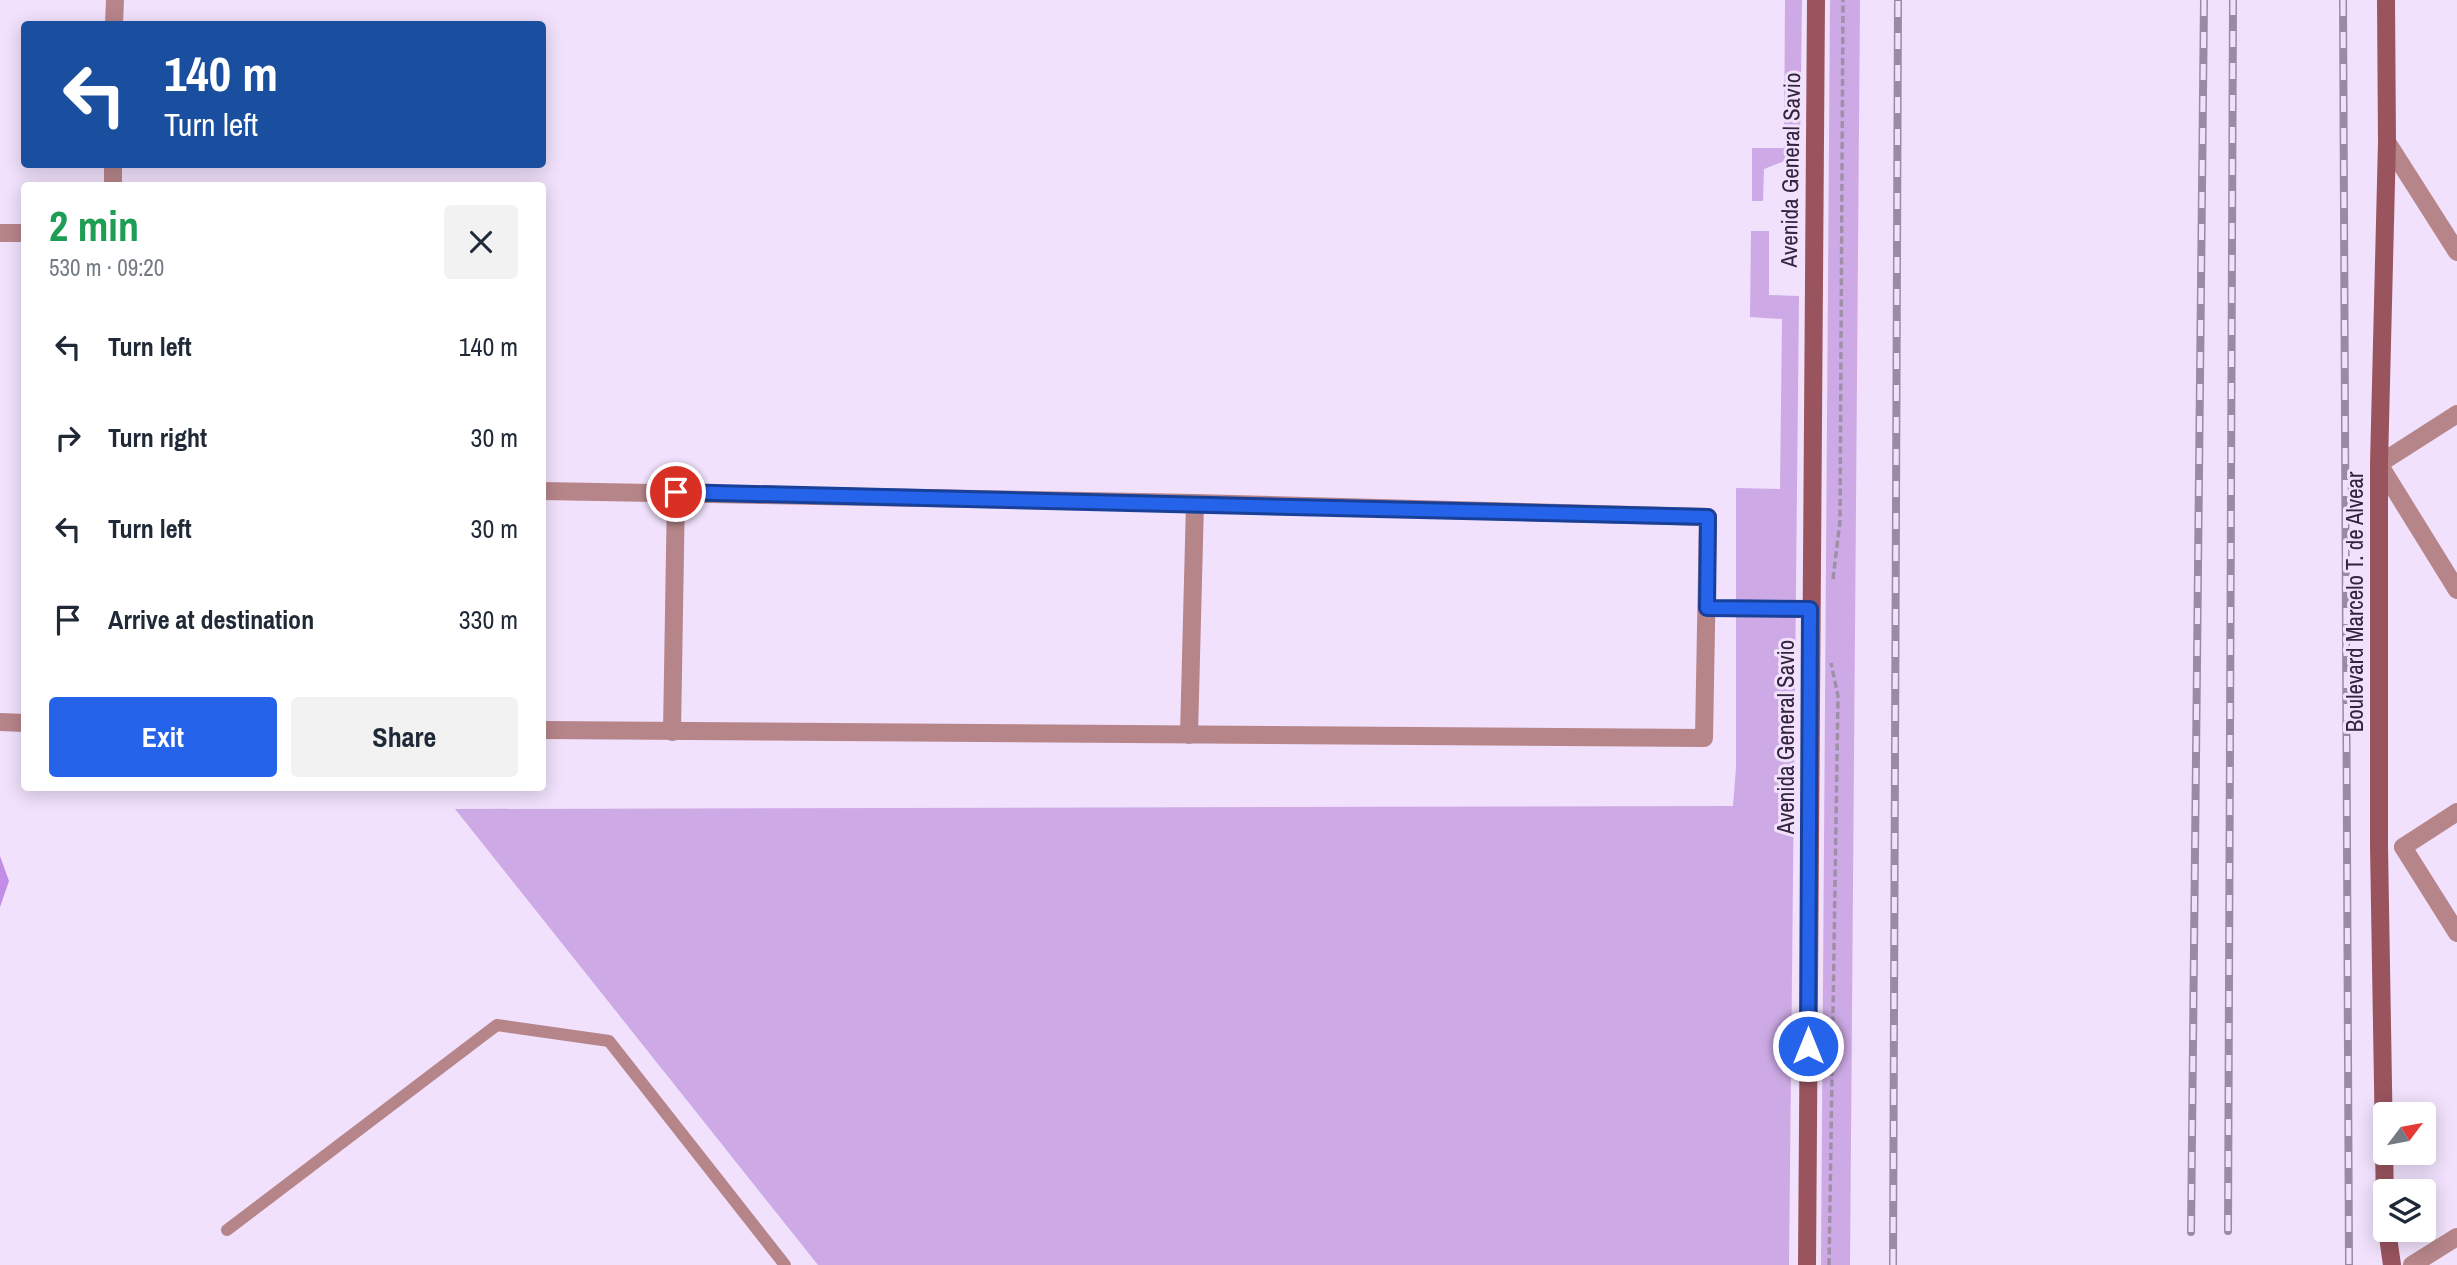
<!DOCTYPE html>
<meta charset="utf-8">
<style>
:root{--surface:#fff;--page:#f2f2f3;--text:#1f2937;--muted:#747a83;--accent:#2563eb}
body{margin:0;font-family:"Archivo Narrow",sans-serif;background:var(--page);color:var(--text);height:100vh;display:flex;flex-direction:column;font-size:26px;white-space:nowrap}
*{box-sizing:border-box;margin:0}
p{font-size:23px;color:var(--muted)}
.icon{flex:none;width:38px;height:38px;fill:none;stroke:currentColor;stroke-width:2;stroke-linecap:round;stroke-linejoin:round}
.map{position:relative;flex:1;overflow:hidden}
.side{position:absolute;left:21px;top:182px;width:525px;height:609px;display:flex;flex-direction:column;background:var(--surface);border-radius:7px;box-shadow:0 4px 18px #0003}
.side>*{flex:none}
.banner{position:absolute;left:21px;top:21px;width:525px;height:147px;border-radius:7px;box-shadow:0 4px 18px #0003;background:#1a4fa0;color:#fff;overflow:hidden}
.needle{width:46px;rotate:58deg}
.buttons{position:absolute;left:2373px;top:1102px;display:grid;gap:14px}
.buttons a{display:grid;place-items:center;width:63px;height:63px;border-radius:7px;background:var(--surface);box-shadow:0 4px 18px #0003;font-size:35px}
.pin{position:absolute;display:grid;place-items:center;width:60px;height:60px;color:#fff;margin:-30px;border:4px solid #fff;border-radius:50%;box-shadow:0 2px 7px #0007}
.me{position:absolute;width:77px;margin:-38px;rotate:0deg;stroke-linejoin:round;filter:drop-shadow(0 0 5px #0008)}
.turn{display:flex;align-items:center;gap:24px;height:147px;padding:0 28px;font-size:32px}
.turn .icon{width:91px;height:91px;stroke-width:2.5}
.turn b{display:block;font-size:49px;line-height:60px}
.round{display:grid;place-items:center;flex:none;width:74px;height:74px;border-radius:7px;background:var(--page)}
.summary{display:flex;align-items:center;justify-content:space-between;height:119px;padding:0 28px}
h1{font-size:42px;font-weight:700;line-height:52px;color:#1e9e55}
.button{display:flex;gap:14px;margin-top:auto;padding:14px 28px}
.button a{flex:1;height:80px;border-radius:7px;background:var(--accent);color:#fff;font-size:28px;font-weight:700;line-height:80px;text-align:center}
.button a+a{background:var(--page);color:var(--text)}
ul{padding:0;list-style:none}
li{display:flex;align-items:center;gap:21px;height:91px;padding:0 28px}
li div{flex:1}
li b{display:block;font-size:26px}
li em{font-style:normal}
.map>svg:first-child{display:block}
</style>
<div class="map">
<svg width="2457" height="1265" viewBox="0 0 2457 1265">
<rect width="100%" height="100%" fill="#f1e1fc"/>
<g fill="#cdaae5">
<polygon points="1785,0 1802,0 1800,155 1764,169 1763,201 1752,201 1752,148 1784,148"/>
<polygon points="1830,0 1860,0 1850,1265 1821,1265"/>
<polygon points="1751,231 1769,231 1769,295 1799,296 1789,1265 818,1265 455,809 1733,806 1736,768 1736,488 1780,489 1782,319 1750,317"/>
</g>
<polygon fill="#c28de4" points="0,856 9,881 0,907"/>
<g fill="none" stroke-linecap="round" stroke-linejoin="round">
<g stroke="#9f90aa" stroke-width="3.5" stroke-dasharray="7 3.5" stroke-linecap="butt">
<polyline points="1833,579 1840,521 1843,0"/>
<polyline points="1829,1265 1838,696 1831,663"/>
</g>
<g stroke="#b6858a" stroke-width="12">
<polyline points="1707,608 1810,609"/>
<polyline points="227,1230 497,1025 609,1041 785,1265"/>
</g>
<g stroke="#b6858a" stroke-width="18">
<polyline points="114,24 115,0"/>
<polyline points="2387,142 2457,252"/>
<polyline points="113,186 113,164"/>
<polyline points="0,233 24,233"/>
<polyline points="2457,414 2379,464 2457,590"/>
<polyline points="542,491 1195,503 1708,517 1704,738 542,730"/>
<polyline points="0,722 24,723"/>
<polyline points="672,732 676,492"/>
<polyline points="1189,735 1195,503"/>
<polyline points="2403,847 2457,933"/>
<polyline points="2403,847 2457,812"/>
<polyline points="2412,1265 2457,1237"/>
</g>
<g stroke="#99545e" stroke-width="18">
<polyline points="2385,1204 2379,846 2379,464 2387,142 2386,0"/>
<polyline points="2387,1230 2392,1265"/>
<polyline points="1807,1265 1816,0"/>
</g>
<defs>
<g id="rail">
<polyline points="2343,0 2349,1265"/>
<polyline points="2228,1231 2233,0"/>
<polyline points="2191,1232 2204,0"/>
<polyline points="1893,1265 1898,0"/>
</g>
</defs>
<use href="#rail" stroke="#9a8ba5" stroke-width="8"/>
<use href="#rail" stroke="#f1e1fc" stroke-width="5" stroke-dasharray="16" stroke-linecap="butt"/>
</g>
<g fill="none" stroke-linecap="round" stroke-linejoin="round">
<defs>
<polyline id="route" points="676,492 1708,517 1707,608 1810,609 1808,1046"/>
</defs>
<use href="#route" stroke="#184099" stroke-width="18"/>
<use href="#route" stroke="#2563eb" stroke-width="12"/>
</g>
<g text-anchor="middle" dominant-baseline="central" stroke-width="6" stroke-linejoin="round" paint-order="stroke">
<g font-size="23" fill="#33243d" stroke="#f1e1fc">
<text transform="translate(1790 170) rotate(-89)">Avenida General Savio</text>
<text transform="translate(2354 602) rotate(-90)">Boulevard Marcelo T. de Alvear</text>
<text transform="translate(1785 737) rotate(-90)">Avenida General Savio</text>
</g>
</g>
</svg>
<div class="buttons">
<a><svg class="needle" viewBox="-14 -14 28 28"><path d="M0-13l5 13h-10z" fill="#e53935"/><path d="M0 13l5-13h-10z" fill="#747a83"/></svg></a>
<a><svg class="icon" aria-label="layers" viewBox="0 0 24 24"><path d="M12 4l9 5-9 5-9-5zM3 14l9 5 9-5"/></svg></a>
</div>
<div class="pin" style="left:676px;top:492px;background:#d93025"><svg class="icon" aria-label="arrive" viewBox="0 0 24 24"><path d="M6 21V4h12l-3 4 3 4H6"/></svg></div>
<svg class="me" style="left:1808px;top:1046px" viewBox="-20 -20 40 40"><circle r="17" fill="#2563eb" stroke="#fff" stroke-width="3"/><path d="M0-11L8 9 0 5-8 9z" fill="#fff"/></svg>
<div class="banner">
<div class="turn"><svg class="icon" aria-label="left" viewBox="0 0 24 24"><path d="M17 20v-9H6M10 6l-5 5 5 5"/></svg><div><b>140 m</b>Turn left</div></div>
</div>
<section class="side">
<div class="summary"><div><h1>2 min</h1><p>530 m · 09:20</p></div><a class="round"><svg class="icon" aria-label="close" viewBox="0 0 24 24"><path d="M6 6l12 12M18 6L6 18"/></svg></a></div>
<ul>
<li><svg class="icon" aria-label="left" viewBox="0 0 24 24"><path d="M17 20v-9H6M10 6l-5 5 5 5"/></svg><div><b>Turn left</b></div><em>140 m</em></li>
<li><svg class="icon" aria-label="right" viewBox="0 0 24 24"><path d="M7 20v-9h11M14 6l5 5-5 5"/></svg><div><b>Turn right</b></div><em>30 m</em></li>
<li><svg class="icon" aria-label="left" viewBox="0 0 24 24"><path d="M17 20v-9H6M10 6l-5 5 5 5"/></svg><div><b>Turn left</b></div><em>30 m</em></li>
<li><svg class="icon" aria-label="arrive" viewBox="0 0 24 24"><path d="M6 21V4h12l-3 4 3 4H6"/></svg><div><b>Arrive at destination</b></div><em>330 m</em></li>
</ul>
<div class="button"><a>Exit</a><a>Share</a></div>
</section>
</div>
